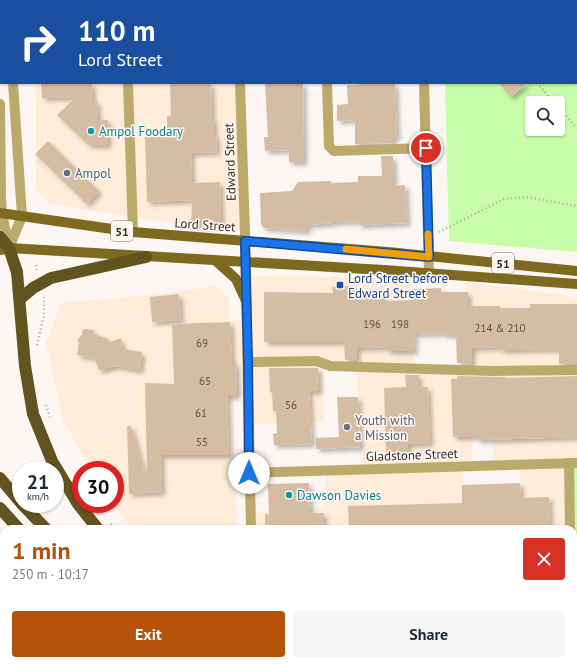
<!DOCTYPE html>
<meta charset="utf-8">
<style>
:root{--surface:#fff;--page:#f6f6f7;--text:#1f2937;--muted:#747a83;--accent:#b45309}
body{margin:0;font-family:"PT Sans",sans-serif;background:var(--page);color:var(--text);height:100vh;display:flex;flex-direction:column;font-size:15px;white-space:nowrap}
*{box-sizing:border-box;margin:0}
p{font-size:13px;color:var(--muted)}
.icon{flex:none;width:22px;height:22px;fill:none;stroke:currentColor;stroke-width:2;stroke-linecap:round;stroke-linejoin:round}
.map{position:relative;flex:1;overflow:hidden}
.panel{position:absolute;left:0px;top:525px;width:577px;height:140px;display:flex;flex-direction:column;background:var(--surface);border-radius:12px 12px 0 0;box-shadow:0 1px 3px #0004}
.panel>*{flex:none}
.hud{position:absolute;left:0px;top:0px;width:577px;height:84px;box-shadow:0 1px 3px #0004;background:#1a4fa0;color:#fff;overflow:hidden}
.tools{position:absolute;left:525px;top:96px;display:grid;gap:8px}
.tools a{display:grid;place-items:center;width:40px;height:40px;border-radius:4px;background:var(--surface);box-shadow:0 1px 3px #0004;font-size:20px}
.speed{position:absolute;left:12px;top:461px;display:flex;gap:8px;font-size:20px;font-weight:700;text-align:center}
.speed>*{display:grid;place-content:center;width:52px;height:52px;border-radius:50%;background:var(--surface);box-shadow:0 1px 3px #0004;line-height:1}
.speed small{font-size:10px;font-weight:400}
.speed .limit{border:6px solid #d22;background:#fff;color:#111}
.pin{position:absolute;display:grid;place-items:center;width:34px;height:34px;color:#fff;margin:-17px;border:2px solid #fff;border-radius:50%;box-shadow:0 1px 4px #0007}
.me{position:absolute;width:44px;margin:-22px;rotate:0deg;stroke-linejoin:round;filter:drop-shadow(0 0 3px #0008)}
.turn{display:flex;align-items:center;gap:14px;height:84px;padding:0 12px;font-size:18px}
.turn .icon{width:52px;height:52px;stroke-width:2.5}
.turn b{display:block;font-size:28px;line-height:34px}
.round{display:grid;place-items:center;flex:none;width:42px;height:42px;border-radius:4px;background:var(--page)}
.head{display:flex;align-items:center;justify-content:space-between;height:68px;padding:0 12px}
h1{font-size:24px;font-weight:700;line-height:30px;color:var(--accent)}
.action{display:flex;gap:8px;margin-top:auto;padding:8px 12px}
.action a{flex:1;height:46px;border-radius:4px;background:var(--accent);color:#fff;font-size:16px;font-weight:700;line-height:46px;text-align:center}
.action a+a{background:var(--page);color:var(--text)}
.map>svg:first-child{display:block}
</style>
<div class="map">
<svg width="577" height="665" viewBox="0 0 577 665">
<defs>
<filter id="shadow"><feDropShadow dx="3.5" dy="3.5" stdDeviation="2" flood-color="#0004"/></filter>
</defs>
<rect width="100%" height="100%" fill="#fcf7f2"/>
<g fill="#ffedd9">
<rect x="33" y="0" width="205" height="1"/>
<polygon points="36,83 240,83 245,233 215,226 191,225 132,217 49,204 36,189"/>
<polygon points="245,276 411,278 413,369 469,370 467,282 577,297 577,463 570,529 522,529 520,465 493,465 491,371 469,371 472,466 463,467 464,529 251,529 250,512 325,508 326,471 361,470 357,367 323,364 324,422 248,424 248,396 233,397 237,529 133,529 111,504 115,504 115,470 91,470 63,420 46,342 61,303 149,295 216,286 229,298 230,320 203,322 246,320"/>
<polygon points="573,588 577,588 577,665 479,665 479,661 573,661"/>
</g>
<g fill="#c7fca9" fill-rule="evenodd">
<path d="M442,0H577V252L449,241L445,83H576V1ZM532,103H558V129H532Z"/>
<polygon points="569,463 577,463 577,588 573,588 573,529"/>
</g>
<g fill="#d5bda3" filter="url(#shadow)">
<polygon points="41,83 92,83 93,101 97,101 98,120 108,120 108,145 89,145 57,115 76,97 42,98"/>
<polygon points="170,83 211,83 212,119 214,119 214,135 216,135 217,152 191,153 192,183 220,182 221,220 215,226 191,225 192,200 147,202 145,137 167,137 167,116 171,116"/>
<polygon points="265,83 303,83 304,162 289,162 289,150 265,151 264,137 268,137"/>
<polygon points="359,83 395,83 397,137 393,137 393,143 355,144 355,120 337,121 337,105 348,104 347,85 359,85"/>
<polygon points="499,83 527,83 511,97"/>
<polygon points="48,141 99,191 87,204 35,154"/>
<polygon points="381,156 393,156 394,186 405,185 407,223 359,225 359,221 332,222 332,223 307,225 307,231 264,228 261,224 260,193 292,191 298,182 331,181 331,183 358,182 358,176 382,176"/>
<polygon points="355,286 356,295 385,295 386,301 414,300 414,289 441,288 441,292 468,292 468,306 500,306 500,308 530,308 530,304 577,304 577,364 559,364 559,349 501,350 500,347 472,348 472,364 457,363 456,335 444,335 444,333 414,334 415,351 387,351 387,347 357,348 357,360 345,360 344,342 264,342 264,292 333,293 332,287"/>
<polygon points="179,294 181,320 152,322 150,297"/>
<polygon points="230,322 232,363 236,363 237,396 227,396 229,455 161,455 162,492 129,494 127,426 131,426 144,471 147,470 145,383 174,384 172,324"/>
<polygon points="83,329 94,330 93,334 107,338 110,342 121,338 123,349 142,352 140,370 115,366 99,370 94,358 77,355 79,342 77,340 82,335"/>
<polygon points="269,368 318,368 319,391 309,391 312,444 274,445 273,434 277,433 276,411 273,411 272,392 270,392"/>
<polygon points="405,375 419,375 419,387 428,387 430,443 408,444 408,452 386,453 384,388 406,387"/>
<polygon points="457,376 506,377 506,378 577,376 577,437 477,440 477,437 453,437 451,379 457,379"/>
<polygon points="337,397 358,397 360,447 316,449 316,438 339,437"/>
<polygon points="309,483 310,513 324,513 324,529 265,529 265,514 269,514 268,484"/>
<polygon points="520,483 521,498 549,497 550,529 522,529 522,526 463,527 463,529 349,529 348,506 462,503 462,485"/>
</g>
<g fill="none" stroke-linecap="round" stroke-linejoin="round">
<g stroke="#afa8a1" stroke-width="2.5" stroke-dasharray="1 3" stroke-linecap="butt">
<polyline points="537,83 554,103"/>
<polyline points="558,107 577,128"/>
<polyline points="439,232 504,199 526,197 577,206"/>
<polyline points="36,265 37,272"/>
<polyline points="37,345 44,315 44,297"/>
<polyline points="46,405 50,417"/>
<polyline points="111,524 115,529"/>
<polyline points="0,653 4,657"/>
<polyline points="349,661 358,665"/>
</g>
<g stroke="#bcaa6d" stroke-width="10">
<polyline points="9,0 9,1"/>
<polyline points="125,0 125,1"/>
<polyline points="238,0 238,1"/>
<polyline points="325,0 325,1"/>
<polyline points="421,0 421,1"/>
<polyline points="128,83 133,232"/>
<polyline points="240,83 245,233 251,529"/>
<polyline points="327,83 329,146 334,151 426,148"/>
<polyline points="424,83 429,273"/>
<polyline points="0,104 1,198 2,213 9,248"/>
<polyline points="9,248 22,216 13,83"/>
<polyline points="248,362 317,361 330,366 491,371 577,370"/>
<polyline points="569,463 570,529"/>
<polyline points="249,473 577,463"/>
<polyline points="387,661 394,665"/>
<polyline points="479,661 479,665"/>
<polyline points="572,661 572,665"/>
</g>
<g stroke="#7d6a20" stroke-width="10">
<polyline points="0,213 133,232 388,252 577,271"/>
<polyline points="0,250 9,248 384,270 577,284"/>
<polyline points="216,261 236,279 246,301"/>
</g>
<g stroke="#62541f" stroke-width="12">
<polyline points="0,237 9,248 17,272 25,366 33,414 52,461 78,504 98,529"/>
<polyline points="20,299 33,288 51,278 146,257"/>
<polyline points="0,478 21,503"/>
<polyline points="22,504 46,529"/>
<polyline points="0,508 19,529"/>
<polyline points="0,550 4,554"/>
<polyline points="0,588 4,592"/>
<polyline points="0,627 4,629"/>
<polyline points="57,661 64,665"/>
<polyline points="94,661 100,665"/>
<polyline points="140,661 147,665"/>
<polyline points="192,661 200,665"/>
<polyline points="263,661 272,665"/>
<polyline points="309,661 316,665"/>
</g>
</g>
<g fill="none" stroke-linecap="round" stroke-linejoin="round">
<defs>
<polyline id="route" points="249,473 248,362 245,241 429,257 426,148"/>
</defs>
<use href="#route" stroke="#114b97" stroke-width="10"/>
<use href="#route" stroke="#1a73e8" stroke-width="7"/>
<polyline stroke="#f59e0b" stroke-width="7" points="346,249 429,257 428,234"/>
</g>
<g fill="#0f9aa8" stroke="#fcf7f2" stroke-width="1.5">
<circle cx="91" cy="131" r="4"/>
<circle cx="289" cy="495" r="4"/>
</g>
<circle fill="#5c6f8a" stroke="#fcf7f2" stroke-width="1.5" cx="67" cy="173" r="4"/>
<rect fill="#1a4fb4" stroke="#fcf7f2" stroke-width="1.5" x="336" y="281" width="8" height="8" rx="2"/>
<circle fill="#6b7280" stroke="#fcf7f2" stroke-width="1.5" cx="347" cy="427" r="4"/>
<g text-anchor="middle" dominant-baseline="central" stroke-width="3" stroke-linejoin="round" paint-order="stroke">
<g font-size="11" fill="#5f5244">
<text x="372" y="324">196</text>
<text x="400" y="324">198</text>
<text x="500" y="328">214 &amp; 210</text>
<text x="202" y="343">69</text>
<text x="205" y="381">65</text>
<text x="291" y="405">56</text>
<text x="201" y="413">61</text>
<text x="202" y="442">55</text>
</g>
<g fill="#fcf7f2" stroke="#736a62" stroke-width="1">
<rect x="111" y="221" width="22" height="20" rx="3"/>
<rect x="492" y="253" width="22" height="20" rx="3"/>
</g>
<g font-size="12" font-weight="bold" fill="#382e24">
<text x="122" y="231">51</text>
<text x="503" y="263">51</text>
</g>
<g font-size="13" fill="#0d838f" stroke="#fcf7f2" text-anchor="start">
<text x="99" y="131">Ampol Foodary</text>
<text x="297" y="495">Dawson Davies</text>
</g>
<g font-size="13" fill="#382e24" stroke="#fcf7f2">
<text transform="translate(230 162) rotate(-92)">Edward Street</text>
<text transform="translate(205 225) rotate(4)">Lord Street</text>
<text transform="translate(412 455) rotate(-2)">Gladstone Street</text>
</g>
<g font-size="13" fill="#4e5e75" stroke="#fcf7f2" text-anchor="start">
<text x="75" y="173">Ampol</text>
</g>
<g font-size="13" fill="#164399" stroke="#fcf7f2" text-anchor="start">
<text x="348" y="278">Lord Street before<tspan x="348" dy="15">Edward Street</tspan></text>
</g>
<g font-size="13" fill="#5b616d" stroke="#fcf7f2" text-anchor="start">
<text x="355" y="420">Youth with<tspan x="355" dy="15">a Mission</tspan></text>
</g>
</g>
</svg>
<div class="tools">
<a><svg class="icon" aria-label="search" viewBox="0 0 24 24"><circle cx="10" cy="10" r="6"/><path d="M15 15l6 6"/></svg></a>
</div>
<div class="speed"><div>21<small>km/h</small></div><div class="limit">30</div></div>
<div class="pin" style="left:426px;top:148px;background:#d93025"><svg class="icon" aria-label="arrive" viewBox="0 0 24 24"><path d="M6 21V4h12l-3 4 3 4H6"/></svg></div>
<svg class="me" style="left:249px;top:473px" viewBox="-20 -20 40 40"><circle r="19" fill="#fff"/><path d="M0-13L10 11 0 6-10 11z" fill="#1a73e8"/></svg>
<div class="hud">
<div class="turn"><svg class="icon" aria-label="right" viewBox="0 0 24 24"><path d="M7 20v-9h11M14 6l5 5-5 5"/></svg><div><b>110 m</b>Lord Street</div></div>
</div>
<section class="panel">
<div class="head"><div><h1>1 min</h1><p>250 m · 10:17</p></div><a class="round" style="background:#d93025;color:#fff"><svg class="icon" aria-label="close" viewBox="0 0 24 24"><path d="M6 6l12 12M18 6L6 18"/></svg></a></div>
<div class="action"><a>Exit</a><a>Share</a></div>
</section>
</div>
